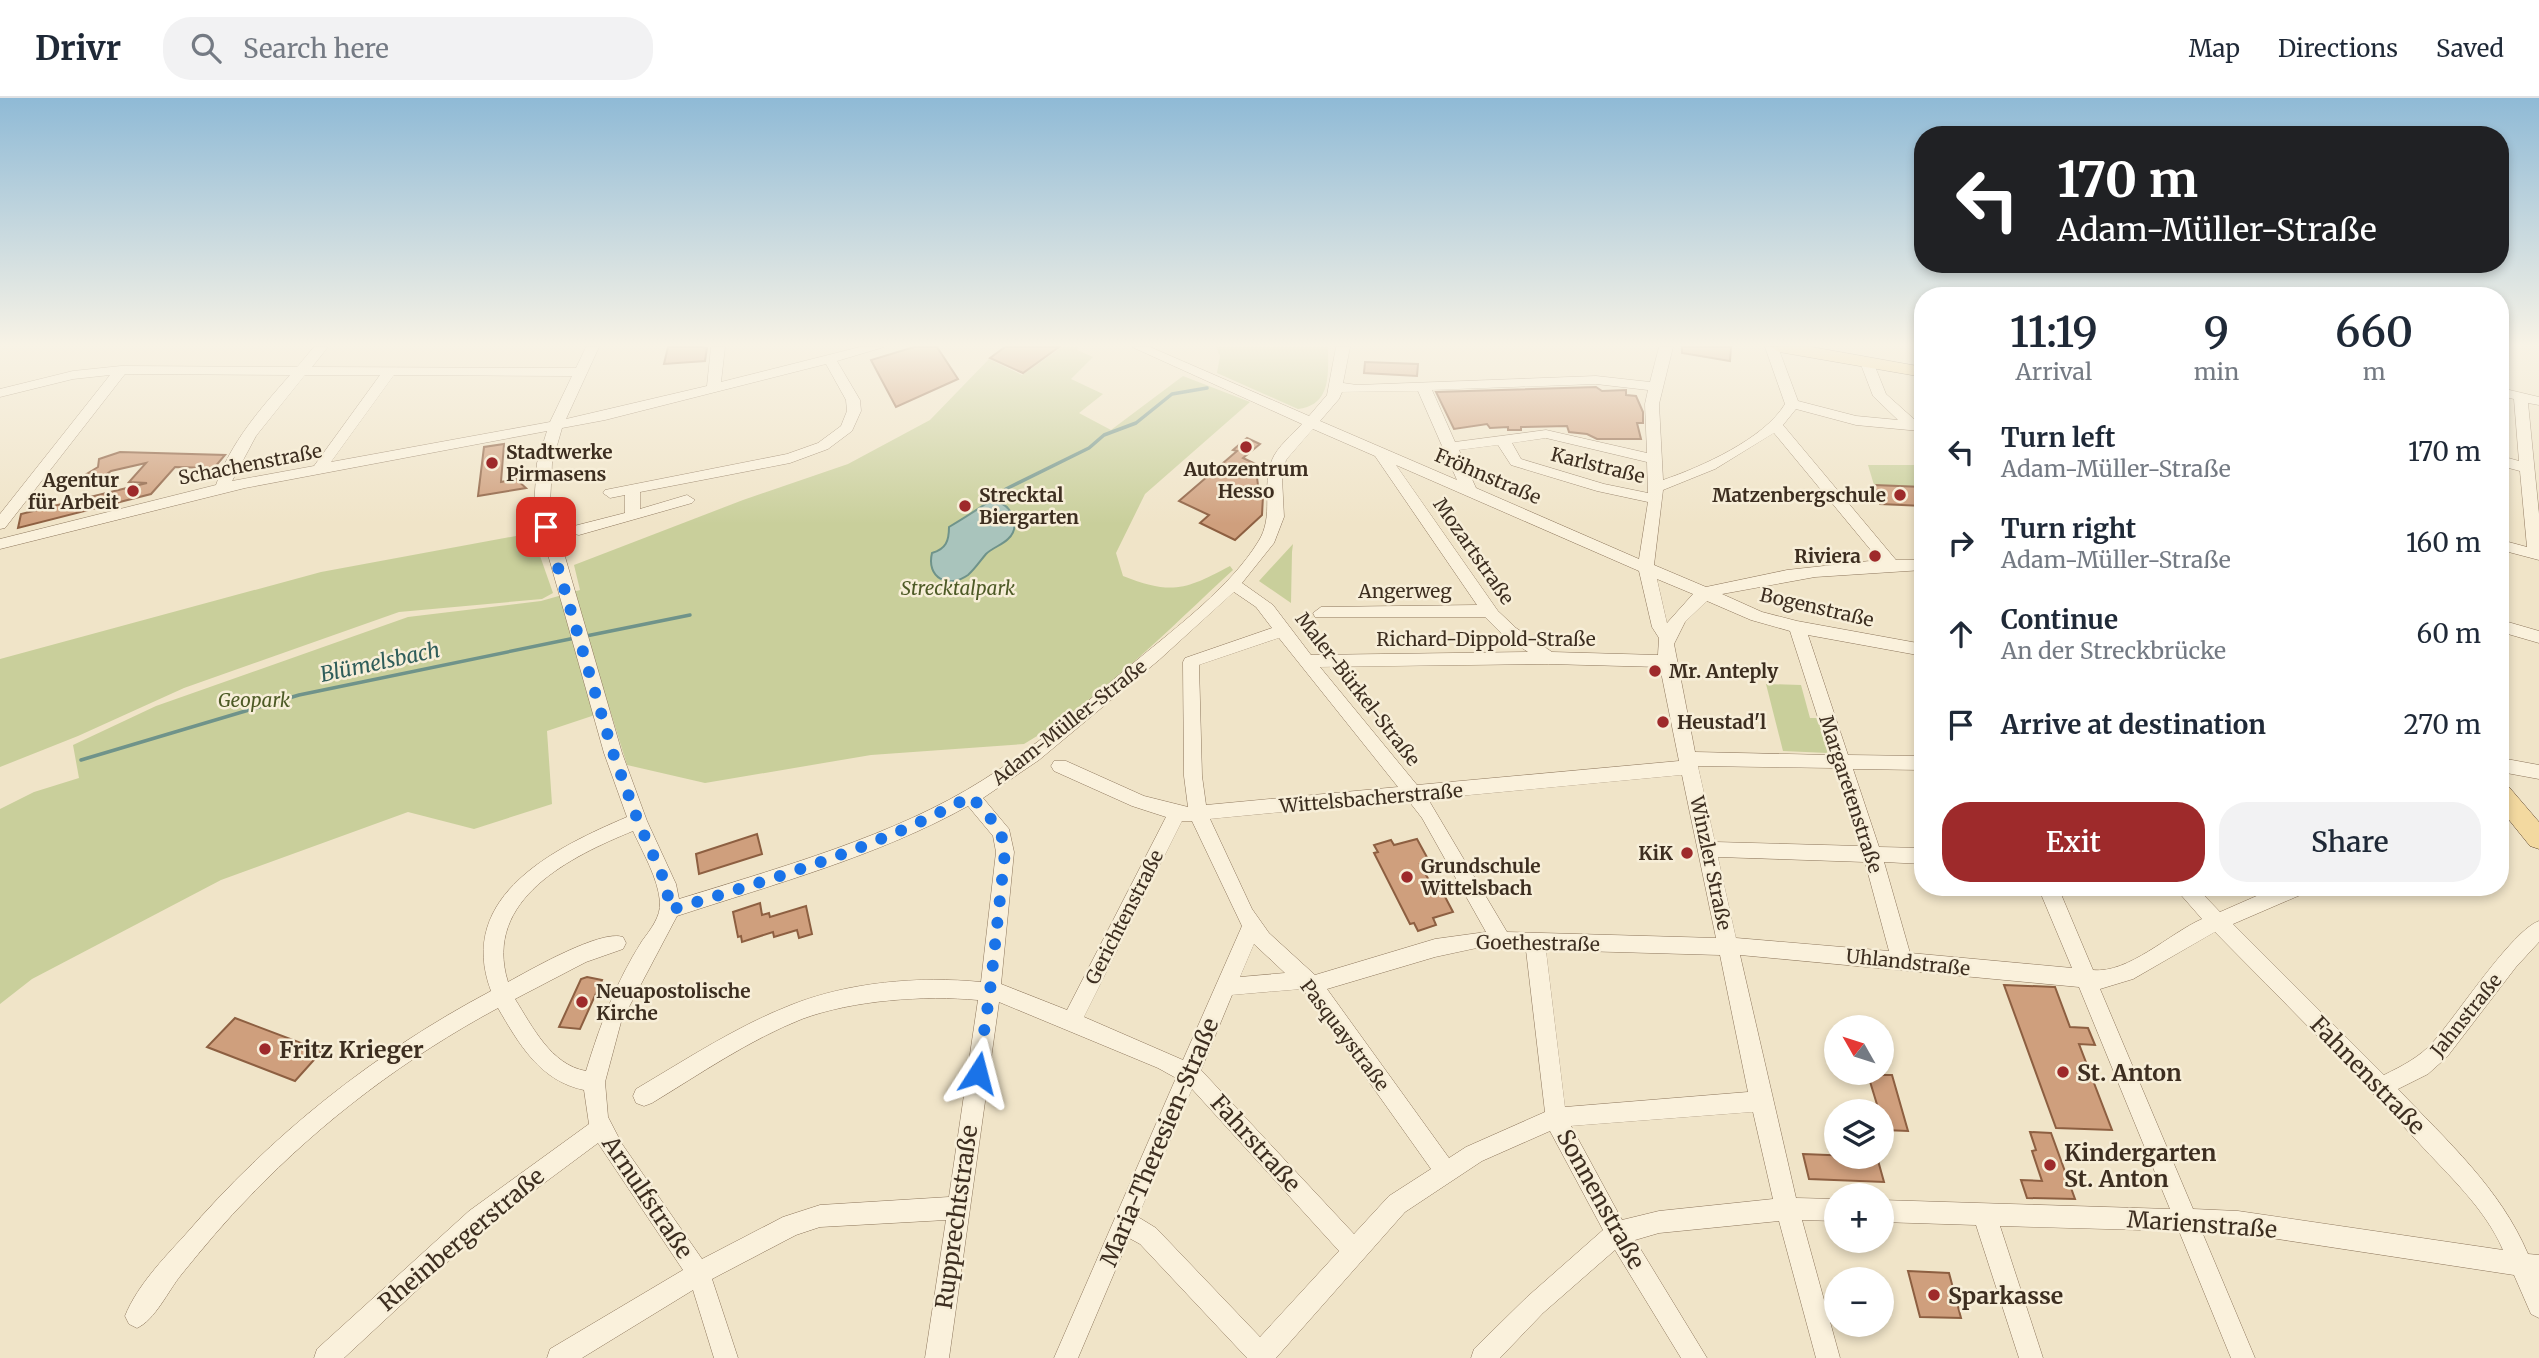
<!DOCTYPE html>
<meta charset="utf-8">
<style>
:root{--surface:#fff;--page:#f2f2f3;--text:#1f2937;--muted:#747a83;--line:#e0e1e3;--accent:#9e2a2b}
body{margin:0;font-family:Merriweather,serif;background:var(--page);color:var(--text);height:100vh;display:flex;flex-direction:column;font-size:26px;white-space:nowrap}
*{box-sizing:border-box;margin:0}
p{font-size:23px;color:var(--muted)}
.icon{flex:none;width:38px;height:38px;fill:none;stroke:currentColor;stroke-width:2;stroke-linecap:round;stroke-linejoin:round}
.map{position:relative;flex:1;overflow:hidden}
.panel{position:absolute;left:1914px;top:189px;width:595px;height:609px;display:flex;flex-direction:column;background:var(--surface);border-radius:28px;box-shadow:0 4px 10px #0003}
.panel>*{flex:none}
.hud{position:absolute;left:1914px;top:28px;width:595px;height:147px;border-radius:28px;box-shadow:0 4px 10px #0003;background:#202124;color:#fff;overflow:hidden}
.needle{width:46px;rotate:309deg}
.buttons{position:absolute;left:1824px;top:917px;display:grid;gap:14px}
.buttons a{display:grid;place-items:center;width:70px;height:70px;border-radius:50%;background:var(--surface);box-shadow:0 4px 10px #0003;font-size:35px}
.pin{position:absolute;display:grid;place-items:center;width:60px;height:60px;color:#fff;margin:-30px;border-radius:14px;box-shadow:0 4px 10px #0006}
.me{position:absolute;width:77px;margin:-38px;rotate:9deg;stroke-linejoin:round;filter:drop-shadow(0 0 5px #0008)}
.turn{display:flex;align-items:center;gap:24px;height:147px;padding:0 28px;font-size:32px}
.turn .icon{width:91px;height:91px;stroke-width:2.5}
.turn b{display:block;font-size:49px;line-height:60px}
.eta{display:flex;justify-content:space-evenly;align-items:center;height:119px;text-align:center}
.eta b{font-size:42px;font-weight:600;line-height:49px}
.action{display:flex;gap:14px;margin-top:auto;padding:14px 28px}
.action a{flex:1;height:80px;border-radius:28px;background:var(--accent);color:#fff;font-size:28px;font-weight:600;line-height:80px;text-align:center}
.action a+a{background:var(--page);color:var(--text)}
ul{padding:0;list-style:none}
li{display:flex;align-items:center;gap:21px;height:91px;padding:0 28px}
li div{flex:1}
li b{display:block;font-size:26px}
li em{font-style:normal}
header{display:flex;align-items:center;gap:42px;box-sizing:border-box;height:98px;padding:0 35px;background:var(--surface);border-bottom:2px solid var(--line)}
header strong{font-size:33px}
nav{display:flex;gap:38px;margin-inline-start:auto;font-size:24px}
.search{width:490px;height:63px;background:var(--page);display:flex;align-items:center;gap:18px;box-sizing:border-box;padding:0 24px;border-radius:28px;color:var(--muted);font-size:26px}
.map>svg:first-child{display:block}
</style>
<header>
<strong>Drivr</strong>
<div class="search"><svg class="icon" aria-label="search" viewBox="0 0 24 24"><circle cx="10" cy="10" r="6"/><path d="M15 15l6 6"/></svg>Search here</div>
<nav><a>Map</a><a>Directions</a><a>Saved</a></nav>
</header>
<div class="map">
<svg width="2539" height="1260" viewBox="0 0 2539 1260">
<rect width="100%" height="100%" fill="#f0e4c8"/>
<g fill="#c9cf9b">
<path d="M1062,249H1078L1077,252L1093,259L1071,281L1103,296L1079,315L1111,332L1183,278L1250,304L1145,396L1116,455L1123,478C1172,497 1185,492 1230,468L1233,472C1170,530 1099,603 1024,646L871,657L705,685L627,667L610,612L547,633L552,706L474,731L408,714L221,782L32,881L0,906V711L34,694L79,680L73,647L156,608L408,519L541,503L580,492L574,467L743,402L848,366L930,322L989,261L1022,277Z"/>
<path d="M1216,249H1328C1328,275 1332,307 1298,311L1217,275L1220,258Z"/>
<polygon points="1868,367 1920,367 1923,370 1923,389 1874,387"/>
<polygon points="532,435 553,495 542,501 399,514 184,590 78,638 0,669 0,561 321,474"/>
<polygon points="1293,446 1292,454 1291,505 1259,483"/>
<polygon points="1766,586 1801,587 1810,620 1818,620 1828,655 1783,653"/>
</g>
<path fill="#a9c4bc" stroke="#6f938a" stroke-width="2" d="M1006,391L1009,395L1005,397L1001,405C1014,412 1020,430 1008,441C1002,447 992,450 986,456C980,463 975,471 968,477C948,491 926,480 932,455C946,451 949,443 949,429C969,417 987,406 1006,391Z"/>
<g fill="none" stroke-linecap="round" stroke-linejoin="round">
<g stroke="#6f938a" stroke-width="3.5">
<polyline points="1006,391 1089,350 1104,337 1136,325 1172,296 1207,290"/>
<polyline points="586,538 690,517"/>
<polyline points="81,662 299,597 575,540"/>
</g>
</g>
<g fill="#cf9f7d" stroke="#8d5f41" stroke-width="2">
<polygon points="668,249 703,249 707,250 705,263 664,266"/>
<polygon points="914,249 937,249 958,281 896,309 871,262"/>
<polygon points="1005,249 1059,249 1023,275 990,260"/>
<polygon points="1682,249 1731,249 1730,263 1682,255"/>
<polygon points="1365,264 1418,266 1417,278 1364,275"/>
<polygon points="1596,289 1602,293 1626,292 1626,297 1636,298 1643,314 1643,325 1637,325 1641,341 1597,341 1587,336 1569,334 1567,328 1521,329 1521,332 1508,332 1508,329 1490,330 1487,326 1454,331 1436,294"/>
<polygon points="1247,340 1260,346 1243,360 1266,371 1257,379 1259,396 1263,398 1262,417 1235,442 1200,425 1209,417 1179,403 1237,353 1233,352"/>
<polygon points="504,346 501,384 516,381 526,390 478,398 484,349"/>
<polygon points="120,354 225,357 214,370 175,369 151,396 18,430 21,416 147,385 129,384 146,365 111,373 99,382 80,380 98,369 99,361"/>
<polygon points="1874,387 1923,389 1923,408 1880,406"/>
<polygon points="757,736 762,756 699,776 696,756"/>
<polygon points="1417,741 1429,763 1420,766 1436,795 1442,793 1453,814 1433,820 1436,827 1418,833 1414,825 1410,826 1374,755 1378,754 1374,747 1391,742 1394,747"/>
<polygon points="760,805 762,817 769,815 770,819 806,808 812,836 799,840 797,832 774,839 773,834 742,844 741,838 738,839 733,814"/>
<polygon points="587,879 602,882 580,931 559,929 581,881"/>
<polygon points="2004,887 2055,889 2070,929 2088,930 2095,947 2079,946 2112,1032 2056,1030"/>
<polygon points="235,920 322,953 295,983 207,949"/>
<polygon points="1868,977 1892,977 1908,1033 1884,1032 1881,1013 1879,1013"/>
<polygon points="2030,1034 2051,1035 2075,1101 2027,1100 2021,1082 2042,1083 2032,1053 2036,1052"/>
<polygon points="1803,1056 1877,1059 1884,1084 1809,1081"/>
<polygon points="1908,1173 1949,1175 1961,1220 1920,1219"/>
</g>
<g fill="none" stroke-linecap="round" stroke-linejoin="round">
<defs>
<g id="minor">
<path d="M314,249H328L312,269L576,270L586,249H599L566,321L707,288L711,249H725L721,284L860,249H884L837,263L860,302L861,313L852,333L828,351L790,365L640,394V411L687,397L695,402L692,405L579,437L574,436L571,432L574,428L625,415V397L610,400L603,395L605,392L787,356L818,345L841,328L847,313L846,302L826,266L605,322L562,330L552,365L550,407L622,655L647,723L676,786L679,801C778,770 895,738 983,682C1038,648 1087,603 1137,562C1177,529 1231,488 1258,444C1275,418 1261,389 1272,362C1277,349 1293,336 1302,326L1132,249H1150L1309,318L1327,297L1336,249H1350L1343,285L1357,287L1596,278L1650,284L1659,249H1673L1659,306L1663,382C1701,369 1764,341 1785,306L1765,249H1778L1798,303L1856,318L1898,322L1873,298L1860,264L1862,261H1872L1886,296L1915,322H1923V330L1920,333L1856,327L1796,311L1783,327L1896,462H1923V472L1815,479L1722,496L1762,514L1797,523L1923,546V558L1808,537L1848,657L1923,658V672L1853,671L1879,749L1923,750V766L1884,764L1910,855L2072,870L2038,789H2058L2093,872C2128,876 2170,835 2202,821L2174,789H2196L2220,814L2277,789H2307L2305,795L2233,826L2384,977C2402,968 2420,959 2433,944C2456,919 2512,832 2539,823V844L2516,869L2447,959L2428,976L2398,991C2447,1043 2500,1090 2528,1156L2539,1157V1220L2531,1216L2514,1177L2238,1135L2202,1134L2255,1260H2231L2179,1133L2000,1128L2043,1260H2019L1976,1127L1881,1124V1102L2170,1111L2079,889L1740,857L1796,1100L1836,1101V1123L1802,1122L1840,1260H1816L1779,1123L1659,1135L1635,1142L1707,1260H1681L1615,1152L1543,1215L1500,1260H1471L1474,1251L1527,1199L1603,1132L1550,1033L1482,1063L1405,1114L1276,1260H1247L1140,1146L1129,1140L1078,1260H1054L1176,980L1158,970L999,904L949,1260H925L946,1122L820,1129L796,1137L712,1181L738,1260H714L693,1192L582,1260H547L550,1251L683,1172L598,1045L485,1129L344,1260H314L317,1251L469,1113L589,1026L584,992C540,983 519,946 498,910C407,959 323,1022 251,1097C226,1122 203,1150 181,1177C168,1193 155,1222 137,1230L129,1226L125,1218C137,1188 163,1161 185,1137C271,1037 374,955 491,893C455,797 557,749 627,719L604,655L534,407L537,365L547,333L245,390L0,451V441L216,387C230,345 261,310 290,277L125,276L5,430L0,431V416L110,277L73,281L0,299V291L73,273L121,268L297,269ZM305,277H380L314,368L232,383L256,338ZM394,277L572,278L550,324L331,364ZM1596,286L1648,292L1645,306L1647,355L1546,332L1455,344L1432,292ZM1418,293L1457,382L1320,323L1339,301L1342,294ZM1313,331L1375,358L1477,507L1321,509L1313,515L1315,519H1485L1504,538L1528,554L1311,557L1273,507L1242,485L1274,445L1284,419L1282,380L1286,362ZM1774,335L1879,462L1787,472L1706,489L1654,467L1663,392L1715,371ZM1546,340L1647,364L1648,395L1604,386L1521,361L1512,345ZM1498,347L1511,367L1597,393L1648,404L1639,461L1476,390L1459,352ZM1396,367L1639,473L1652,529L1659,540L1658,557L1552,554L1516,530L1498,513ZM1657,481L1693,496L1667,525ZM1234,494L1256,509L1272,530L1185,560L1183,564L1184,678L1188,709L1144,698L1066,663H1054L1051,668L1054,673L1132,708L1166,719L1067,912L1001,886L1014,754L1009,731L983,700L1039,662L1159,562ZM1707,503L1751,522L1790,533L1830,657L1695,654L1674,546L1685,524ZM1279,540L1398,689L1206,707L1202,678L1199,567ZM1549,566L1660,569L1679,663L1417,687L1320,569ZM1698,668L1835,670L1860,748L1715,744ZM1682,677L1716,840L1507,834L1428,701ZM1408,702L1422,720L1486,834L1435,841L1315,877L1269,835L1252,811L1210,721ZM968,708L993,738L996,754L981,884C919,878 849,884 791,907C737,928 687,961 636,991L633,998L636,1005L644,1008L652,1005C700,976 749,942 802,921C853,902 925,897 978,902L949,1099L820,1107L783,1119L702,1161L622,1046L608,1019L605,984L621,924L677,818C775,786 878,758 968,708ZM1182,723H1192L1242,828L1183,962L1084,919ZM633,733C643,755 658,780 660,804C661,819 650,832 642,843C616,884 600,927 586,973C551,967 532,928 515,901L586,864L623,851L626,845L623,839C601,831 530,872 508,884C482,801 572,758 633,733ZM1718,759L1865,764L1889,853L1736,840ZM2215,834C2283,903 2352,972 2418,1044C2448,1077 2485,1110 2503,1152L2238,1113L2193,1111L2100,891L2133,881ZM1254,846L1255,847L1285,875L1240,879ZM1477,850L1526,852L1545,1014L1466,1049L1449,1060L1327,891L1435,859ZM1546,852L1720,857L1748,994L1565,1009ZM1303,891L1431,1071L1389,1098L1354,1136L1201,972L1232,897ZM1192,991L1339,1153L1260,1239L1156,1130L1138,1119ZM1753,1014L1773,1101L1659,1113L1622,1122L1571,1028Z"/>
<polygon points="2501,290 2539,299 2539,307 2528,305 2539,416 2539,462 2501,452 2501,442 2527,449 2520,373 2501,368 2501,358 2519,363 2514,301 2501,298"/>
<polygon points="2501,522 2539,533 2539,545 2501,534"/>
<polygon points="2501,660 2539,667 2539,681 2501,674"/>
</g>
<g id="major">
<polygon points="1771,249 1812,249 1923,269 1923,279 1779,254"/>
<polygon points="2501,687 2509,689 2539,724 2539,751 2530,748 2501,712"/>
</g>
</defs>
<use href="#minor" stroke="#8d765c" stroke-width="1"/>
<use href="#major" stroke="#5b4430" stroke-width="1"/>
<use href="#minor" fill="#faf1dc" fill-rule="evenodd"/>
<use href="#major" fill="#f3d9a0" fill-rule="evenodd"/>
</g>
<linearGradient id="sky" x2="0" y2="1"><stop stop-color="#8fbad6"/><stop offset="0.58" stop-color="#f8f3e6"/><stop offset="1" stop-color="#f8f3e6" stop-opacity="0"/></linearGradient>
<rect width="2539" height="426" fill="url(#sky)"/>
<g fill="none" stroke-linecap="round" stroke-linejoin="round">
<path stroke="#1a73e8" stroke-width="12" stroke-dasharray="0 21.6" d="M546,429L613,655L638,723L666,786L670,812C773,781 877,750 971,698C986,716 1004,731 1005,754L990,893L978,975"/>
</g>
<g fill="#9e2a2b" stroke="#f7eed8" stroke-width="2.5">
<circle cx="1246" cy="349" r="7"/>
<circle cx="492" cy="365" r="7"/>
<circle cx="133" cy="393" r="7"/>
<circle cx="1900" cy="397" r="7"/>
<circle cx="965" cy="408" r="7"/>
<circle cx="1875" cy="458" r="7"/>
<circle cx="1655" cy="573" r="7"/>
<circle cx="1663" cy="624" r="7"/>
<circle cx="1687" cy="755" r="7"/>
<circle cx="1407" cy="779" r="7"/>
<circle cx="582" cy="904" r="7"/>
<circle cx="265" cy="951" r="7"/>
<circle cx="2063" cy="974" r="7"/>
<circle cx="2050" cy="1067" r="7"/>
<circle cx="1934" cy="1197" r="7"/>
</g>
<g text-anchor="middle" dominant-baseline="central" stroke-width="5" stroke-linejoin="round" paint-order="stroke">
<g font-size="19" font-weight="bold" fill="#3d2e20" stroke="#f7eed8" text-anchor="start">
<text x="506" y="354">Stadtwerke<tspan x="506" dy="22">Pirmasens</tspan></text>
<text x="1246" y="371" text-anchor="middle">Autozentrum<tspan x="1246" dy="22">Hesso</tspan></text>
<text x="119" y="382" text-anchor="end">Agentur<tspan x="119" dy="22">für Arbeit</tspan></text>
<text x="979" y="397">Strecktal<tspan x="979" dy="22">Biergarten</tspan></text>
<text x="1886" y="397" text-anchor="end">Matzenbergschule</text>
<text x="1861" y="458" text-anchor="end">Riviera</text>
<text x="1669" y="573">Mr. Anteply</text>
<text x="1677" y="624">Heustad'l</text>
<text x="1673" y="755" text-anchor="end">KiK</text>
<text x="1421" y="768">Grundschule<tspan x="1421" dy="22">Wittelsbach</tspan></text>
<text x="596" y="893">Neuapostolische<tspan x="596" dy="22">Kirche</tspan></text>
</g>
<g font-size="19" fill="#3d2e20" stroke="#f7eed8">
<text transform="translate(250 366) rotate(-11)">Schachenstraße</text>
<text transform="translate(1598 367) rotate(14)">Karlstraße</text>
<text transform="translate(1488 378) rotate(23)">Fröhnstraße</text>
<text transform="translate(1474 453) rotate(55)">Mozartstraße</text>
<text x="1405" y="493">Angerweg</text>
<text transform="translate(1817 509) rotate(13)">Bogenstraße</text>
<text x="1486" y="541">Richard-Dippold-Straße</text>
<text transform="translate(1358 591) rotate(52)">Maler-Bürkel-Straße</text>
<text transform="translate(1069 624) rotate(-38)">Adam-Müller-Straße</text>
<text transform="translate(1851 696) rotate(72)">Margaretenstraße</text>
<text transform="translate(1371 700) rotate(-5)">Wittelsbacherstraße</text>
<text transform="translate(1711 765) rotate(78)">Winzler Straße</text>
<text transform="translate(1124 819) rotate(-63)">Gerichtenstraße</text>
<text transform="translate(1538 845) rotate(1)">Goethestraße</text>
<text transform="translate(1908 864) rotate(6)">Uhlandstraße</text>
<text transform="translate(2466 917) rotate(-51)">Jahnstraße</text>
<text transform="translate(1345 937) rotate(53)">Pasquaystraße</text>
</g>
<g font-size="19" font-style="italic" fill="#4d5a26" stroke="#f7eed8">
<text x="958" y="490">Strecktalpark</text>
<text x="254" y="602">Geopark</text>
</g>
<g font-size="21" font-style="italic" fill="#2f5d5a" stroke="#f7eed8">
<text transform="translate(380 564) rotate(-12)">Blümelsbach</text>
</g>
<g font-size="23" font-weight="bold" fill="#3d2e20" stroke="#f7eed8" text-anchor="start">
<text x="279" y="951">Fritz Krieger</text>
<text x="2077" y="974">St. Anton</text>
<text x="2064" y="1054">Kindergarten<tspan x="2064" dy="26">St. Anton</tspan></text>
<text x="1948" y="1197">Sparkasse</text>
</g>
<g font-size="23" fill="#3d2e20" stroke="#f7eed8">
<text transform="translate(2368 977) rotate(46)">Fahnenstraße</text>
<text transform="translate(1159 1044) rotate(-67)">Maria-Theresien-Straße</text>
<text transform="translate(1256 1045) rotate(48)">Fahrstraße</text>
<text transform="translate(648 1099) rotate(56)">Arnulfstraße</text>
<text transform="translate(1601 1101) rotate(61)">Sonnenstraße</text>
<text transform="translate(956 1119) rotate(-82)">Rupprechtstraße</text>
<text transform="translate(2202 1126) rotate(4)">Marienstraße</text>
<text transform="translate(461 1141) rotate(-40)">Rheinbergerstraße</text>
</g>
</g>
</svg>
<div class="buttons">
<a><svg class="needle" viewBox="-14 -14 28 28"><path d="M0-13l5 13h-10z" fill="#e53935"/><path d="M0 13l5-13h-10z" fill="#747a83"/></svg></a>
<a><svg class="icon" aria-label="layers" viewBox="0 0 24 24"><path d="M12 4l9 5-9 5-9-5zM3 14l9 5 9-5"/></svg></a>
<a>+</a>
<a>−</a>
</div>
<div class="pin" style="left:546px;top:429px;background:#d93025"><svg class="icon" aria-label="arrive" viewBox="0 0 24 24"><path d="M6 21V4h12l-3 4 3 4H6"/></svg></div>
<svg class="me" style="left:978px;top:975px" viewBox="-20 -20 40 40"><path d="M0-17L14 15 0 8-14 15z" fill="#1a73e8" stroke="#fff" stroke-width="4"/></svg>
<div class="hud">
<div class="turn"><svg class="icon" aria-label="left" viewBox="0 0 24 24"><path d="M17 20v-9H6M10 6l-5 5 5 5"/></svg><div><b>170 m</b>Adam-Müller-Straße</div></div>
</div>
<section class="panel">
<div class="eta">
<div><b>11:19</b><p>Arrival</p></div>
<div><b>9</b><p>min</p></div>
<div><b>660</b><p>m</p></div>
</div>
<ul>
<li><svg class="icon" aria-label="left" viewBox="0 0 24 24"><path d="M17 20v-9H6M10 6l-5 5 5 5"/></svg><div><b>Turn left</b><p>Adam-Müller-Straße</p></div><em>170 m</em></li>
<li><svg class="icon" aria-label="right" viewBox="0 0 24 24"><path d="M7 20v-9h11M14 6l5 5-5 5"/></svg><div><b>Turn right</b><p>Adam-Müller-Straße</p></div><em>160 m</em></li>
<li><svg class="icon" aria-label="ahead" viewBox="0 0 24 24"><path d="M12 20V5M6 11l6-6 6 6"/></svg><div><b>Continue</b><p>An der Streckbrücke</p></div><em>60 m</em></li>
<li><svg class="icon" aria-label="arrive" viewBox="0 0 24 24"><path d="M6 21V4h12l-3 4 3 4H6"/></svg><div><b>Arrive at destination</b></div><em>270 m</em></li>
</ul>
<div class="action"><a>Exit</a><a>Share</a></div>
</section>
</div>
